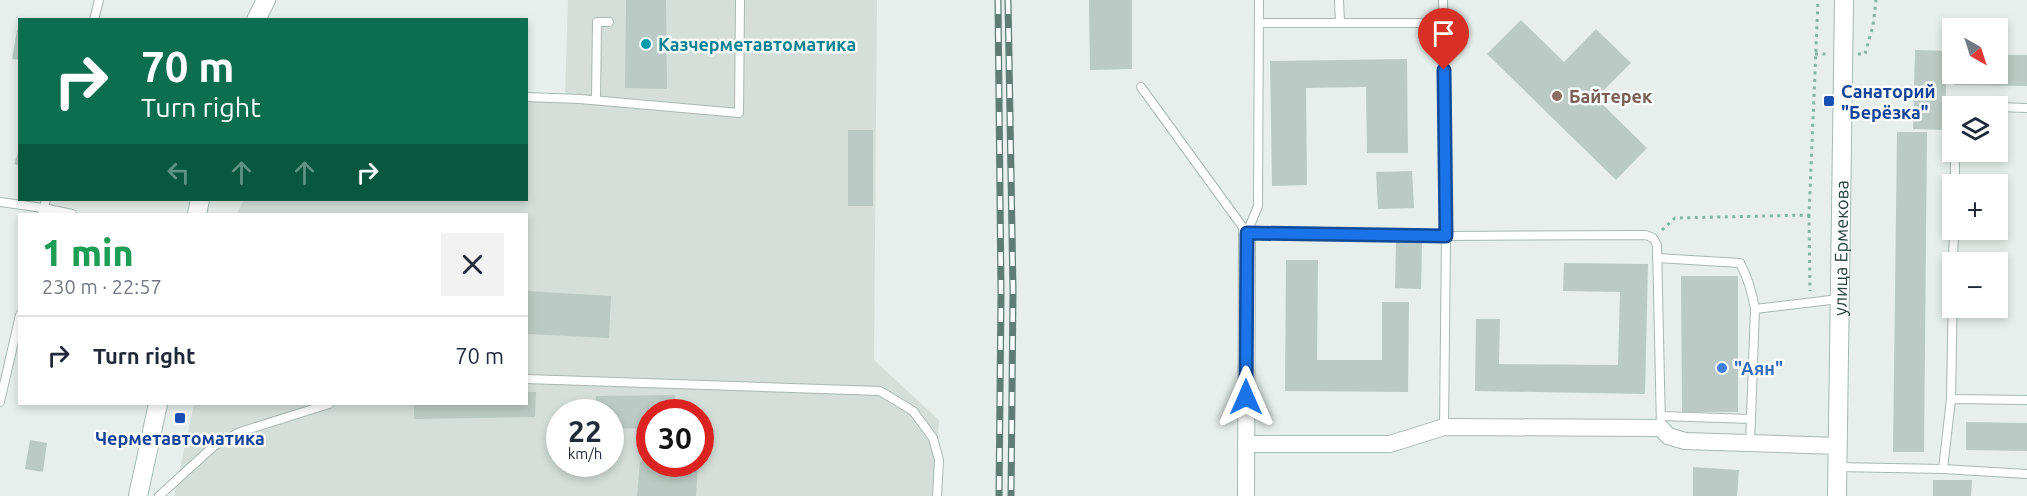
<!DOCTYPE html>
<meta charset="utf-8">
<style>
:root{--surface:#fff;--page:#f2f2f3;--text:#1f2937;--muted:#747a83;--line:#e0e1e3}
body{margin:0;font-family:Ubuntu,sans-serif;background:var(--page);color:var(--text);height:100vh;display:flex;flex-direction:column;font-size:22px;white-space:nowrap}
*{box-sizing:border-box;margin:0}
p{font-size:20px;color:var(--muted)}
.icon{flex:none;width:33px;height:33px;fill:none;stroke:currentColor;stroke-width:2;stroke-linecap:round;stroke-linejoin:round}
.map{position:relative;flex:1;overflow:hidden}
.side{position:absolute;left:18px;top:213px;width:510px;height:192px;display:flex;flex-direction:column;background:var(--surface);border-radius:0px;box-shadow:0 3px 9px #0003}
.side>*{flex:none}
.banner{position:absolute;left:18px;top:18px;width:510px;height:183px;border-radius:0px;box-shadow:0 3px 9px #0003;background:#0b6e4f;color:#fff;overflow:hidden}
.needle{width:39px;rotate:141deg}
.controls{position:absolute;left:1942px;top:18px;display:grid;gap:12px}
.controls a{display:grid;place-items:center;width:66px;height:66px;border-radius:0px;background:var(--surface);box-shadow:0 3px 9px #0003;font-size:30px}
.speed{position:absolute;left:546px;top:399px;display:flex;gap:12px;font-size:30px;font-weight:700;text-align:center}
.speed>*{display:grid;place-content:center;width:78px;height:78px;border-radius:50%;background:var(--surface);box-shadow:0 3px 9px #0003;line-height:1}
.speed small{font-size:15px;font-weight:400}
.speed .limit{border:9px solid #d22;background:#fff;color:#111}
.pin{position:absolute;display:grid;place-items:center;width:51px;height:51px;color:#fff;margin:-62px -26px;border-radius:50% 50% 50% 0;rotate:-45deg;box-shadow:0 0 6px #0007}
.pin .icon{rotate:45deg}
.me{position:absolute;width:66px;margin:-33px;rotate:0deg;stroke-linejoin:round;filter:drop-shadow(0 0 4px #0008)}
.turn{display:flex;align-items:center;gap:21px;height:126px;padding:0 24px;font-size:27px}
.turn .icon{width:78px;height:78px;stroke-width:2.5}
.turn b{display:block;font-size:42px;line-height:51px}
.lanes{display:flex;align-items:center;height:57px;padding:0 24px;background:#0003;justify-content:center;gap:30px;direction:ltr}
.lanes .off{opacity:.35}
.round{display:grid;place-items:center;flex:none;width:63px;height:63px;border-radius:0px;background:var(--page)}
.summary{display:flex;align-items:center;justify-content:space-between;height:102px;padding:0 24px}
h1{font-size:36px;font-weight:800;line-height:45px;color:#1e9e55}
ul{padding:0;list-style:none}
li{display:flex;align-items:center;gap:18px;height:78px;padding:0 24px;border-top:2px solid var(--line)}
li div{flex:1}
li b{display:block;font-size:22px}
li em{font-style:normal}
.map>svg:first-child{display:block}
</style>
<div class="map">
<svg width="2027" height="496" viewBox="0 0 2027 496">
<rect width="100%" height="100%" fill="#e6efeb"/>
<path fill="#d4dfda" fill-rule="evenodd" d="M568,0H877L874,360L939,420L933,496H174L194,404H526V214H236L244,200H526L527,96L565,97ZM560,412H610V464H560ZM650,412H700V464H650Z"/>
<g fill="#bbcac4">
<polygon points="626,0 666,0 667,89 625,88"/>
<polygon points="1089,0 1132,0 1132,69 1090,70"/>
<polygon points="1521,20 1564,62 1596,29 1631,63 1596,98 1647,148 1616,180 1487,54"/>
<polygon points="17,30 20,30 20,60 12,59"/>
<polygon points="1915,50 1953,51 1953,81 1946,81 1945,130 1913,129"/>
<polygon points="1998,55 2027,55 2027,86 1954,85 1955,74 1998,74"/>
<polygon points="1407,59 1408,153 1367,153 1366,87 1306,88 1307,185 1272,186 1270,61"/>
<rect x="848" y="130" width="25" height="76"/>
<polygon points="1897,132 1927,132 1924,452 1893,452"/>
<polygon points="19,150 20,150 20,166 14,164"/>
<polygon points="1412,171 1414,208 1378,209 1376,172"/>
<polygon points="1396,240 1422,241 1421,289 1395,288"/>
<polygon points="1286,260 1318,260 1317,360 1382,360 1382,302 1409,302 1408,392 1285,391"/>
<polygon points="1564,263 1648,264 1645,394 1475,391 1476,319 1500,319 1499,364 1618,365 1620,292 1563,291"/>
<polygon points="1681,276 1738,276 1738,412 1682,412"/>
<polygon points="526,291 611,296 609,338 526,334"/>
<polygon points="526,392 536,392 535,417 414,419 414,404 526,404"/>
<polygon points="675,395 675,412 650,412 650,428 610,429 610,412 596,412 596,396"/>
<polygon points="1966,422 2027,423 2027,451 1966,450"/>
<polygon points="30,440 47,443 43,472 25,469"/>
<polygon points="640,461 650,462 650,464 698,464 696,496 637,496"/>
<polygon points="1693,467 1739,470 1737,496 1693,496"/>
<polygon points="1933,480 1972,480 1971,496 1933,496"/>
</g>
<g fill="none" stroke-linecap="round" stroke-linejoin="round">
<defs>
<g id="lane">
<polyline points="1339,0 1340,23"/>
<polyline points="1443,0 1446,236 1444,427"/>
<polyline points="94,20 99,0"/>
<polyline points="1259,23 1444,23"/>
<polyline points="1141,87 1247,233"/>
<polyline points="526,97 580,99 739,113 740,0"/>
<polyline points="596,100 597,22 609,22"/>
<polyline points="1998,107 2027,108"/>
<polyline points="1955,184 1955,152"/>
<polyline points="0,202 43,208 72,214"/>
<polyline points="42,214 46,200"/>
<polyline points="1247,233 1446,236 1646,235 1653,238 1657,245 1661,428"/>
<polyline points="1247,233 1258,206 1259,0"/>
<path d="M1657,258L1740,263C1748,278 1752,292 1755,309"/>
<polyline points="1953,262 1954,230"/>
<polyline points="526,379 880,391 913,411 933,438 939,460 937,496"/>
<polyline points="1951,399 1953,286"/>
<polyline points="0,402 20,315"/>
<polyline points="1661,416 1751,419"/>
<polyline points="1750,444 1755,309 1839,299"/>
<polyline points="1837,467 1943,469 1951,399 2027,400"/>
<polyline points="1943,469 2027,474"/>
<polyline points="159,496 214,446 240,432 329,404"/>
</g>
<g id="street">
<polyline points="1246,444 1390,444 1444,427 1661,428 1668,436 1685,441 1838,446"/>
<polyline points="1246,496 1247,233"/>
</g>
<g id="secondary">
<polyline points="256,20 266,0"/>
<polyline points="197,214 200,200"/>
<polyline points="138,496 158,404"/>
<path id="s1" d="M1837,496L1844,0"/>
</g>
</defs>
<use href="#lane" stroke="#a8b8b2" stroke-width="10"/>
<use href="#street" stroke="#a8b8b2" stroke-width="18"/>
<use href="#secondary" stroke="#a4bbb3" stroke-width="20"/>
<g stroke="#86b3a5" stroke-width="3" stroke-dasharray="3 4.5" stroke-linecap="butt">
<polyline points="1815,54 1828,54"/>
<polyline points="1858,54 1865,54 1873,26 1876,0"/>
<polyline points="1809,215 1810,291"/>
<polyline points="1662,230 1675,218 1809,215 1818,0"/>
</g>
<use href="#lane" stroke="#fff" stroke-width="8"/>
<use href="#street" stroke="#fff" stroke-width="16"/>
<use href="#secondary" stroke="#fff" stroke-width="18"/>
<defs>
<g id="rail">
<polyline points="998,0 1001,293 999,496"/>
<polyline points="1008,0 1013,291 1011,496"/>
</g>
</defs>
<use href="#rail" stroke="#5f7d75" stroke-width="7"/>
<use href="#rail" stroke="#f7fbf9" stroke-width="4.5" stroke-dasharray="14" stroke-linecap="butt"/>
</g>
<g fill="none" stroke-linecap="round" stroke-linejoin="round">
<defs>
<polyline id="route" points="1246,397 1247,233 1446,236 1444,70"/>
</defs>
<use href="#route" stroke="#114b97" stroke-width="15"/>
<use href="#route" stroke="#1a73e8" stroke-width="10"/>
</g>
<circle fill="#0f9aa8" stroke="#f7fbf9" stroke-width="2" cx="646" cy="44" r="6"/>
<circle fill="#8d6e63" stroke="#f7fbf9" stroke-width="2" cx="1557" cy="96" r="6"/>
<g fill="#1a4fb4" stroke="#f7fbf9" stroke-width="2">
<rect x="1823" y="95" width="12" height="12" rx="3"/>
<rect x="174" y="412" width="12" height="12" rx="3"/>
</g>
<circle fill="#3f7fe0" stroke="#f7fbf9" stroke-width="2" cx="1722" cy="368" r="6"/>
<g text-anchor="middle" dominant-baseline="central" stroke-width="5" stroke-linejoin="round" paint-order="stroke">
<g font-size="18" font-weight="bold" fill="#0d838f" stroke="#f7fbf9" text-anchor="start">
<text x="658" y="44">Казчерметавтоматика</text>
</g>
<g font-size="18" font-weight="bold" fill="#164399" stroke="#f7fbf9" text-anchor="start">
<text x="1841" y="91">Санаторий<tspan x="1841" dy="21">"Берёзка"</tspan></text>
<text x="180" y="438" text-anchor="middle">Черметавтоматика</text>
</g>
<g font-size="18" font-weight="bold" fill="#785e54" stroke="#f7fbf9" text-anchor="start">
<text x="1569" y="96">Байтерек</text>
</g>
<g font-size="18" fill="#24423a" stroke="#f7fbf9">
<text stroke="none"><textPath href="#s1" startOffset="248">улица Ермекова</textPath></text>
</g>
<g font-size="18" font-weight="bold" fill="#366cbe" stroke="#f7fbf9" text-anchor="start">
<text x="1734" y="368">"Аян"</text>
</g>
</g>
</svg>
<div class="controls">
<a><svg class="needle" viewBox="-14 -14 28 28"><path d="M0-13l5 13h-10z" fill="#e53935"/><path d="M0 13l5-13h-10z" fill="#747a83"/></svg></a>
<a><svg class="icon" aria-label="layers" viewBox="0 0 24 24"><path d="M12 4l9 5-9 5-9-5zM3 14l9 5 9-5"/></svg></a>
<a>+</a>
<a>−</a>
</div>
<div class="speed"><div>22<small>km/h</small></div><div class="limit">30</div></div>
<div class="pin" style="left:1444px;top:70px;background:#d93025"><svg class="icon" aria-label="arrive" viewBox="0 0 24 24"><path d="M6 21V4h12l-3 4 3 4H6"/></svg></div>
<svg class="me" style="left:1246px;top:397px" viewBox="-20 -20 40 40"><path d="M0-17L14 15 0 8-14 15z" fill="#1a73e8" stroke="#fff" stroke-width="4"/></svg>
<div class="banner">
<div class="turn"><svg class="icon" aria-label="right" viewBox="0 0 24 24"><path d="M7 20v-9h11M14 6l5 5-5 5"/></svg><div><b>70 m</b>Turn right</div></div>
<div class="lanes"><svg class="icon off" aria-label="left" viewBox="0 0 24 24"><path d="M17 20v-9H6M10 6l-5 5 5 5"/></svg><svg class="icon off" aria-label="ahead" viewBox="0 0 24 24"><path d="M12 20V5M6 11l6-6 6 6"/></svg><svg class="icon off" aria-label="ahead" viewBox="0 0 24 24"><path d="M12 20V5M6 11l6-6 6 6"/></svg><svg class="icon" aria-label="right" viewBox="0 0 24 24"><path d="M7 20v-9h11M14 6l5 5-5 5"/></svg></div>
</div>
<section class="side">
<div class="summary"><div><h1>1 min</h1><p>230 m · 22:57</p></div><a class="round"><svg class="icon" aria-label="close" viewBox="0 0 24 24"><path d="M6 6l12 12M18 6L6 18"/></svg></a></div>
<ul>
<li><svg class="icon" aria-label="right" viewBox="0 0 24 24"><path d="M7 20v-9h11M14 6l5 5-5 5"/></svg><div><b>Turn right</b></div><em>70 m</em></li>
</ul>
</section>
</div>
